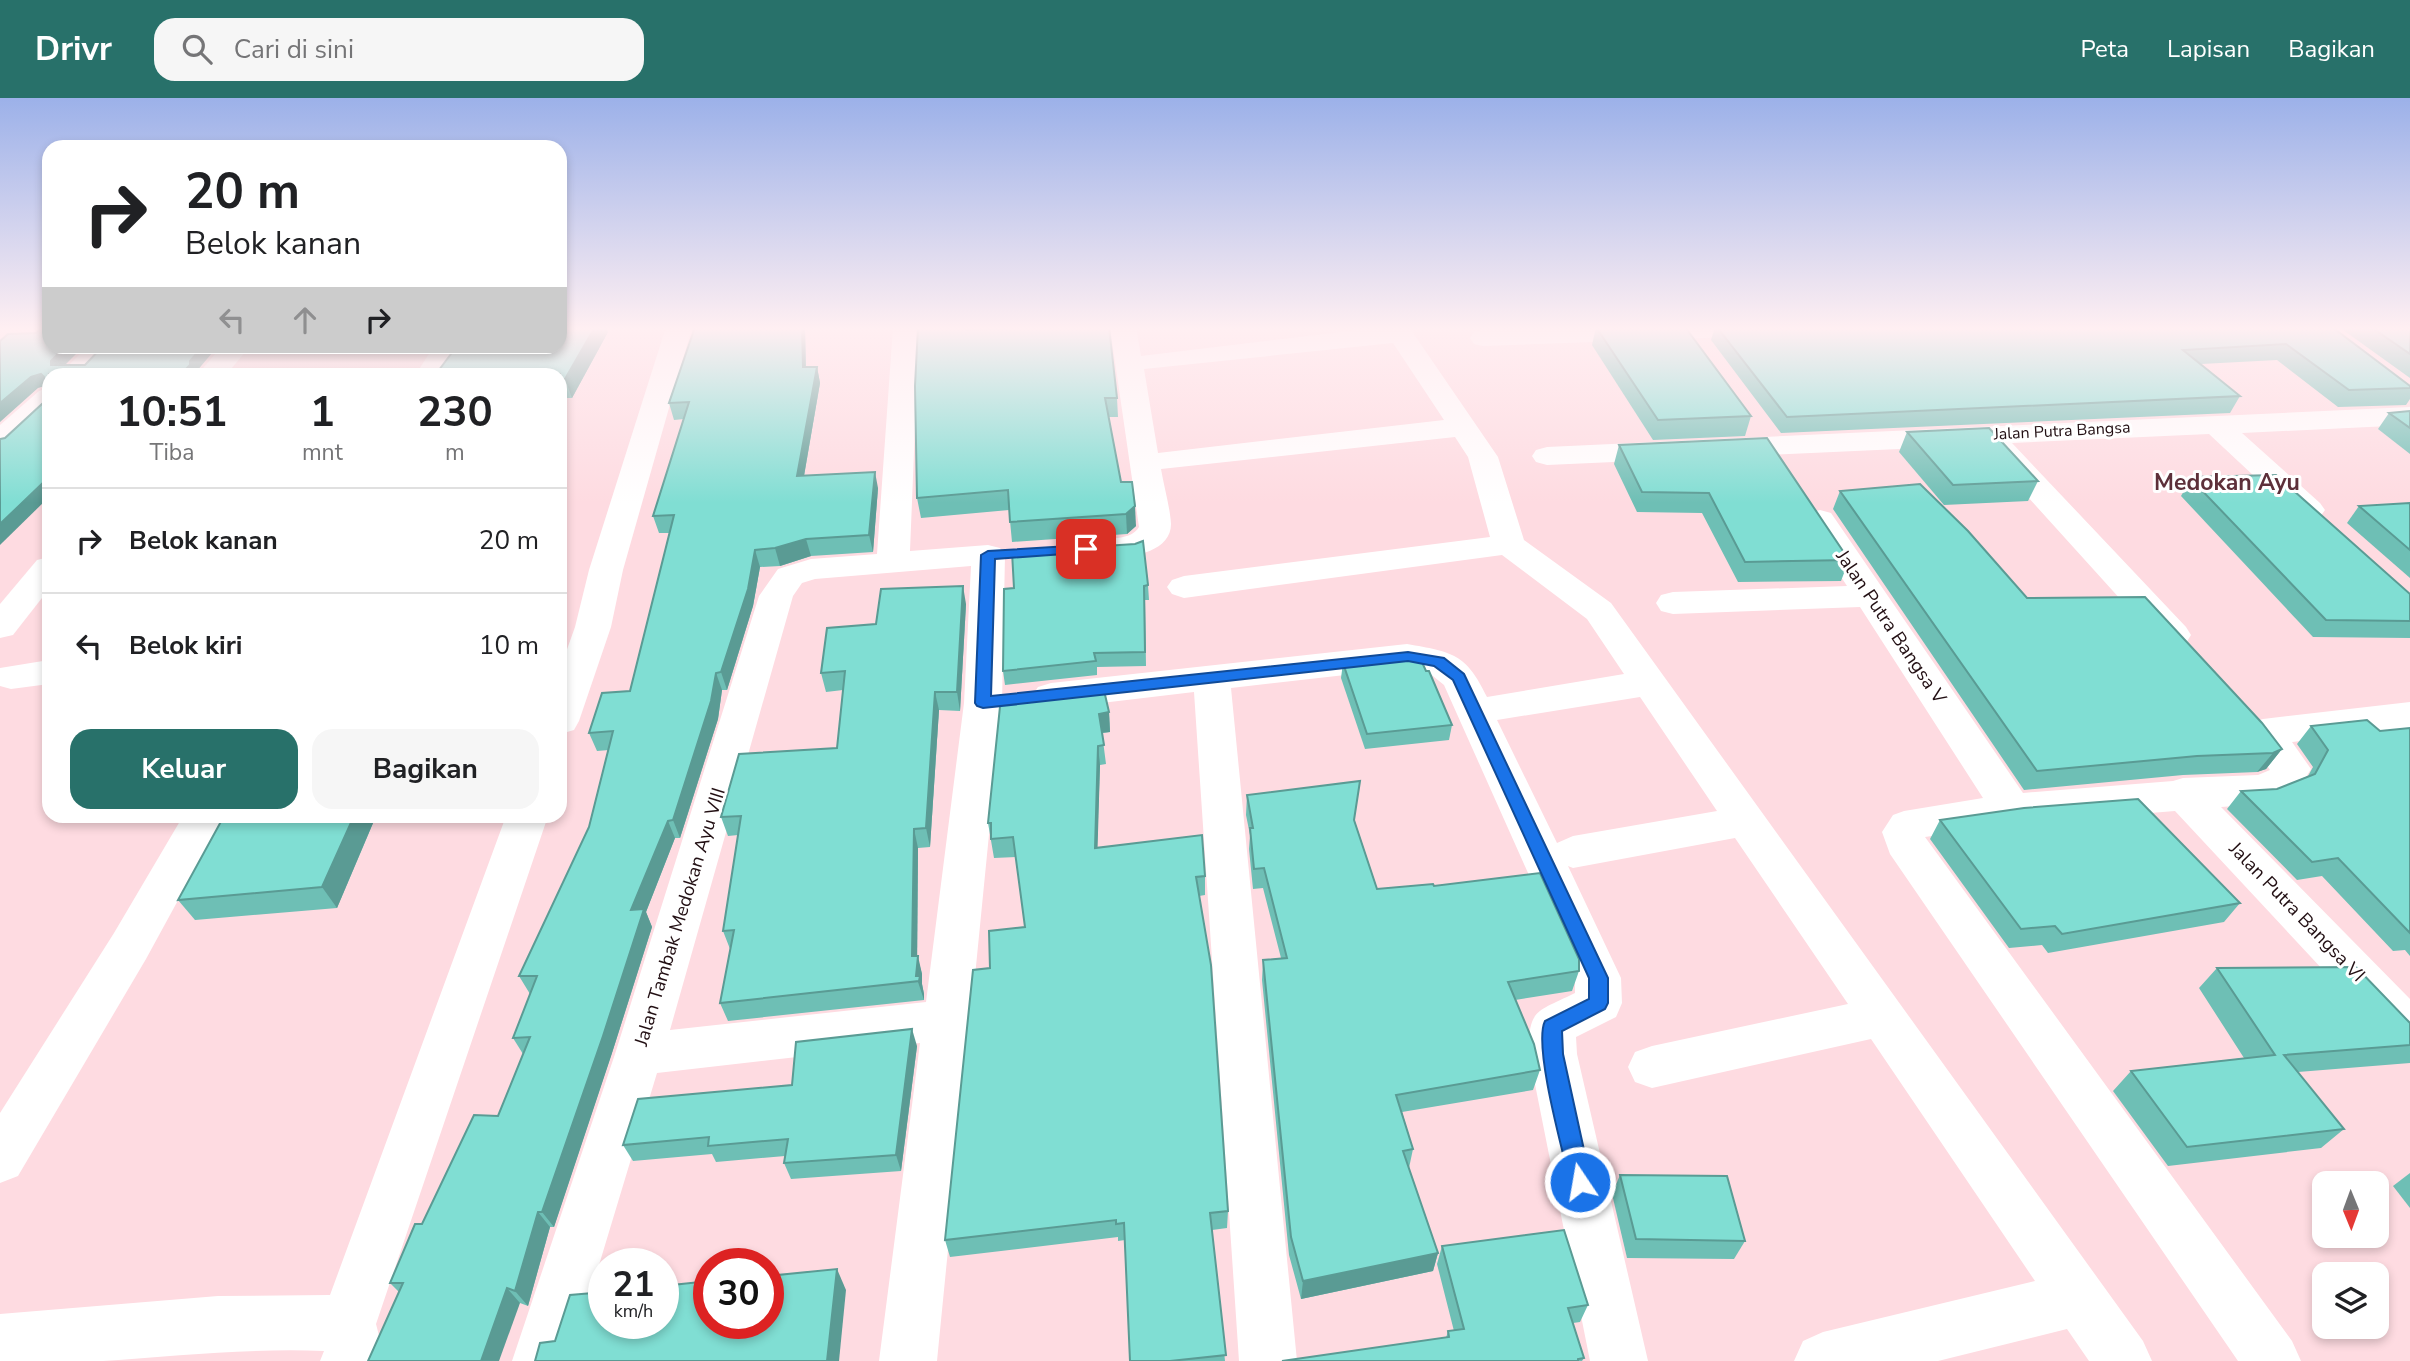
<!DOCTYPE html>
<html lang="id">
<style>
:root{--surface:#fff;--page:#f6f6f6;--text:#202124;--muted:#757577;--line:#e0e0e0;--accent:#28716a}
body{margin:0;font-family:"Nunito Sans",sans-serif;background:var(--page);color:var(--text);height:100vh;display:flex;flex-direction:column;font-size:26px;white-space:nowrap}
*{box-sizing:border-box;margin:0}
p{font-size:23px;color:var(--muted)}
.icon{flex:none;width:38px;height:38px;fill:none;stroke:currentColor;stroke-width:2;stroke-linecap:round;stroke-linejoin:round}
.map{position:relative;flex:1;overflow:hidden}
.side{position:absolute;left:42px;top:270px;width:525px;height:455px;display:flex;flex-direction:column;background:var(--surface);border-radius:21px;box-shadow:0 4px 10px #0003}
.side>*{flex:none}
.guide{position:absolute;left:42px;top:42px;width:525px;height:214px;border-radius:21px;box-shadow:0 4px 10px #0003;background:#fff;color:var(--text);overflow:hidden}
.needle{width:46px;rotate:179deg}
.fabs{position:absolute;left:2312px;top:1073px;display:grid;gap:14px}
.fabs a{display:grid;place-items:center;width:77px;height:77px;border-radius:14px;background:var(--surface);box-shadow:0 4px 10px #0003;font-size:35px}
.speed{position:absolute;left:588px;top:1150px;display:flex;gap:14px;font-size:35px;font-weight:700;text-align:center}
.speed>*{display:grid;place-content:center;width:91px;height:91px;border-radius:50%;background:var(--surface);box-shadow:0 4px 10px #0003;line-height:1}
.speed small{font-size:18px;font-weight:400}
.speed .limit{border:10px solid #d22;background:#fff;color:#111}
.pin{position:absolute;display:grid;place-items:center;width:60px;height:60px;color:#fff;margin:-30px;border-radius:14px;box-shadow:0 4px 10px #0006}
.me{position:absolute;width:77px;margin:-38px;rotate:348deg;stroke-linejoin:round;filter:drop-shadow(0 0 5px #0008)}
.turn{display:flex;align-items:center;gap:24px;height:147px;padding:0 28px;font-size:32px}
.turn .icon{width:91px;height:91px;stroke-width:2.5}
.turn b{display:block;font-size:49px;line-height:60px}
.lanes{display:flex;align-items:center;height:66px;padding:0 28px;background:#0003;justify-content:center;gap:35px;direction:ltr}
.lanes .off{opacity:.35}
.eta{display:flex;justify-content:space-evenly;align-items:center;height:119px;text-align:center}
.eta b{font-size:42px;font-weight:700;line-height:49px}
.primary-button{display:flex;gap:14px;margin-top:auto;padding:14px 28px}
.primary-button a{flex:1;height:80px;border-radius:21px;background:var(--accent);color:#fff;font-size:28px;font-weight:700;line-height:80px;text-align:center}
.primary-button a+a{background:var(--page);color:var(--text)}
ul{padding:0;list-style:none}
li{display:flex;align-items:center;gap:21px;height:105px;padding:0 28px;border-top:2px solid var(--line)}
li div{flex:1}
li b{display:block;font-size:26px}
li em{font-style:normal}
header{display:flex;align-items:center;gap:42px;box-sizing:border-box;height:98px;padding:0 35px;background:var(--accent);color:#fff}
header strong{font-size:33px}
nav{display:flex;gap:38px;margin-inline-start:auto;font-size:24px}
.search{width:490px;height:63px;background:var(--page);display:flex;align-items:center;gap:18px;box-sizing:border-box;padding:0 24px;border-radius:21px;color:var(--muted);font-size:26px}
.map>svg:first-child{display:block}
</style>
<header>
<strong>Drivr</strong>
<div class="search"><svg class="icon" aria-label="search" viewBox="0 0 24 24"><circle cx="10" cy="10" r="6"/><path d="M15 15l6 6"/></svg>Cari di sini</div>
<nav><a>Peta</a><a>Lapisan</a><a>Bagikan</a></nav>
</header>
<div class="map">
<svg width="2410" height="1263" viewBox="0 0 2410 1263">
<rect width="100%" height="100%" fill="#fedbe1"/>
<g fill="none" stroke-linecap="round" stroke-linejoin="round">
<g fill="#fff" fill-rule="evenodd">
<polygon points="666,229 692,229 623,472 611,529 579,623 574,632 560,636 560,571 575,529 589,472"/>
<path d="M893,229H919L910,453L988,447L1000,450L1005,457L1002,605L937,1263H879L920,945L657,975L570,1263H512L615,956L759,498L778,471L811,461L877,456ZM971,468L964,605L926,904L670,932L793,498L802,485L815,481Z"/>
<path d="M1110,229H1136L1141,258L1383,229H1409L1498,359L1524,442L1611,505L2143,1243L2152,1263H2089L2067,1231L1938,1263H1794L1803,1243L1823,1234L2035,1183L1871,941L1652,990L1635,984L1628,969L1635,954L1652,948L1848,906L1735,740L1573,770L1568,768L1621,880L1622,905L1616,919L1576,939L1577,956L1648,1263H1590L1529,956C1528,910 1537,914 1575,895V880L1444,587L1428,574L1407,570L1231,590L1297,1263H1239L1194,594L1051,611L1038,607L1032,598L1038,589L1051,585L1407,546C1452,554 1466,555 1487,599L1624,576L1587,521L1502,457L1184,500L1172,496L1167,489L1172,482L1184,478L1490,439L1468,359L1455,339L1161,371C1164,389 1170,409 1171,426C1171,462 1105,463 1081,457L1076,450L1081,443C1098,439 1130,445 1139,429ZM1393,245L1444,322L1158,355L1144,271ZM1640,599L1717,713L1573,738L1557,745L1497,622Z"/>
<polygon points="1576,229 1797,229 1793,235 1784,237 1483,248 1474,246 1470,240 1474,234 1483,232"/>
<polygon points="88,248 117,248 90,276 60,276"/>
<polygon points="222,248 250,248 227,276 198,276"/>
<polygon points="434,248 461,248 444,276 416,276"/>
<polygon points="49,290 49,314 11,349 0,352 0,327 39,293"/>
<polygon points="2410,309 2410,327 2242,335 2320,405 2325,412 2320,419 2309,422 2298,419 2209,336 2012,345 2186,529 2191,537 2186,545 2173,548 2160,545 1989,356 1985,350 1987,347 1547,367 1536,364 1532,358 1536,352 1547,349"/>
<polygon points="1820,412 1831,415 2023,695 2173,683 2183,680 2258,677 2270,672 2244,634 2249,625 2263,621 2410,604 2410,630 2292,644 2311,671 2298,692 2262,706 2221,709 2410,901 2410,953 2393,947 2175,713 2012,726 1925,739 2292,1243 2301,1263 2238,1263 1890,756 1882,734 1893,717 1904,713 1983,700 1860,509 1673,516 1661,513 1656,505 1661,497 1673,494 1847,488 1804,422 1809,415"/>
<polygon points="49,459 49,491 13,537 0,540 0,506 37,462"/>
<polygon points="49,562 49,586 11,591 0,588 0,570"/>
<polygon points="183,718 224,718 146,861 18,1078 0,1085 0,1015 114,835"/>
<path d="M506,718H548L376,1226L382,1249L378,1263H320L324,1253C250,1250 177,1258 103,1263C69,1263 34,1263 0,1263V1216L218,1198L330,1197Z"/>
</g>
</g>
<g fill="#6ebfb5">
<polygon points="560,229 606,229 608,234 572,300 560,300"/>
<polygon points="695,229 805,229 806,269 817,269 820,285 804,378 878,390 873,454 811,458 780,468 760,469 753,508 727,592 722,592 718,621 680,740 675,740 646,814 652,829 612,955 554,1129 550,1129 528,1208 520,1205 399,1194 390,1185 422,1126 498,1018 523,956 513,940 530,896 519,878 589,729 609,652 597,653 589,635 630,593 670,435 659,435 653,418 684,321 674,322 669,305"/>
<polygon points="918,229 968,229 968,232 1117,300 1118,319 1109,319 1121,384 1136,428 1127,436 1012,444 1009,412 921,420 917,400"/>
<polygon points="1596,229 1751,318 1745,338 1653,342 1592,247"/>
<polygon points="1715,229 2332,229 2410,288 2410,301 2406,307 2338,309 2277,262 2201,266 2240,298 2230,315 1781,335 1711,242"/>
<polygon points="2339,229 2410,229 2410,280"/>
<polygon points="2410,313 2410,356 2378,331 2389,315"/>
<polygon points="1907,334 2038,383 2028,403 1944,407 1899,354"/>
<polygon points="1619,347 1849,462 1841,483 1738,484 1702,415 1637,414 1614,366"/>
<polygon points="2192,379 2410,496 2410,540 2313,539 2181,398"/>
<polygon points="1840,393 2027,500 2282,651 2266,671 2257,674 2183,677 2024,692 1833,411"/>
<polygon points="2410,405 2410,480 2347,425 2359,408"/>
<polygon points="1148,487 1149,502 1145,502 1146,568 1097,569 1097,577 1005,587 1003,573 1004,491"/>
<polygon points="966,506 960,613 939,612 930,749 918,750 917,858 922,876 922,886 924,896 924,902 728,923 720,905 730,851 723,833 738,737 728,738 721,719 837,650 843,592 826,594 821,575 876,526"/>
<polygon points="1343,565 1426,573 1452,627 1449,642 1365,651 1341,580"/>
<polygon points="1109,614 1110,634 1102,635 1106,666 1100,667 1097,749 1205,778 1205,797 1199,798 1228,1113 1227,1130 1212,1132 1225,1263 1130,1263 1125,1142 1118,1143 1118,1139 950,1159 945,1142 990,870 1025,829 1016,759 994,760 988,725"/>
<polygon points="2311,628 2380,633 2410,630 2410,858 2405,852 2393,853 2322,778 2297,782 2227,711 2241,693 2277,691 2308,678 2313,669 2297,646"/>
<polygon points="1247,697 1357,703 1354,723 1377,791 1434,788 1579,873 1572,893 1515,902 1540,972 1533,992 1402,1014 1413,1051 1409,1070 1438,1155 1433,1173 1301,1201 1289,1157 1262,882 1263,862 1281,860 1263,790 1253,791 1249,751 1250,737 1246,717"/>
<polygon points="376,718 337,810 195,822 178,802"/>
<polygon points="1940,722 2240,805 2224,824 2048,855 2042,847 2009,850 1930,741"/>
<polygon points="2217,870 2410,925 2410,965 2298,974 2344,1031 2321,1050 2168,1068 2113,993 2131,973 2244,960 2199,890"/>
<polygon points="917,948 901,1073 791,1081 784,1065 785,1058 716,1064 712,1056 633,1063 623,1047 792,987"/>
<polygon points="2410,1075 2410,1110 2393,1088"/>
<polygon points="1620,1077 1745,1143 1734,1161 1627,1160 1612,1096"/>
<polygon points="1442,1148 1588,1207 1580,1224 1573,1225 1584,1260 1582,1263 1282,1263 1446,1240 1448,1233 1454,1233 1437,1166"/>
</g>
<g fill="#5a9b94">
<polygon points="595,229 606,229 608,234 572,300 565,281"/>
<polygon points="802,229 805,229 806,285 803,269"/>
<polygon points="66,248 84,248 58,274 51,267 51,263"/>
<polygon points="203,248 218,248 196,274 196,276 181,276 190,263"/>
<polygon points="817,269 820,285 801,395 797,378"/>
<polygon points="41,276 48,287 38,290 0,324 0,305 31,279"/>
<polygon points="875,374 878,390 873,454 869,437"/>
<polygon points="49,379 49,399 0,447 0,426"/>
<polygon points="1135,408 1136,428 1127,436 1126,416"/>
<polygon points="806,441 811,458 780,468 775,450"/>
<polygon points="755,452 760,469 753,508 727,592 721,574"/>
<polygon points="963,488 966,506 960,613 957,594"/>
<polygon points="716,575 722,592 718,621 680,740 673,722"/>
<polygon points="935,594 939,612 930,749 926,730"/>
<polygon points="1109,614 1110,634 1101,635 1099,616"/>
<polygon points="1098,648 1100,667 1097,769 1095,750"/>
<polygon points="2282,651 2266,671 2257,674 2273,655"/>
<polygon points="354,718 376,718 337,810 322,789"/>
<polygon points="668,723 675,740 646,814 652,829 612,955 554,1129 542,1114 631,812"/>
<polygon points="914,731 918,750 917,877 912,858"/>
<polygon points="918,858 922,876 922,886 924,896 924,902 916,878"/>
<polygon points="912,931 917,948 901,1073 896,1057"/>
<polygon points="538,1114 550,1129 528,1208 515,1193"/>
<polygon points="1438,1155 1433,1173 1301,1201 1303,1183"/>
<polygon points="837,1171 846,1192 839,1263 827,1263"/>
<polygon points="507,1190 520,1205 499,1263 481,1263"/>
</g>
<g fill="#80ded3" stroke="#5a9b94" stroke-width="2">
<polygon points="42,229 49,229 49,248 66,248 51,263 51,267 85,267 103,248 203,248 190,263 190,267 181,276 49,276 49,379 0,426 0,341 5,340 43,305 44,279 41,276 31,279 0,305 0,243 8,236 36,235"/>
<polygon points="560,229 595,229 565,281 560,281 560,276 436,276 457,248 560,248"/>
<polygon points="695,229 802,229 803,269 817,269 797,378 875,374 869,437 806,441 775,450 755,452 748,491 721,574 716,575 711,603 673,722 668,723 631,812 644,811 603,938 542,1114 538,1114 515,1193 507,1190 481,1263 368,1263 403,1185 390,1185 415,1126 422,1126 474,1017 498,1018 530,939 513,940 537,878 519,878 589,729 613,633 589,635 602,595 630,593 674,417 653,418 689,304 669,305"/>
<polygon points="918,229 966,229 966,232 1035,229 1109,229 1117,300 1105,300 1121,384 1132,384 1135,408 1126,416 1010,424 1008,392 917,400 915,288"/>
<polygon points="1596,229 1685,229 1751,318 1658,322"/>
<polygon points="1717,229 2332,229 2410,288 2410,290 2349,292 2286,246 2183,252 2240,298 1787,319"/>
<polygon points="2371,229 2410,229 2410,256"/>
<polygon points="2410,313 2410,330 2389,315"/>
<polygon points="1989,330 2038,383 1953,387 1907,334"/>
<polygon points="1767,340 1849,462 1745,464 1709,395 1642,394 1619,347"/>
<polygon points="2276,377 2410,496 2410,523 2326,522 2191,381 2194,381 2192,379"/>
<polygon points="1920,386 1968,433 2027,500 2145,499 2262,625 2282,651 2273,655 2197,658 2037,673 1840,393"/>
<polygon points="2410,405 2410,452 2359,408"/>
<polygon points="1143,443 1148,487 1144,488 1145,554 1094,555 1096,563 1003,573 1004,491 1014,490 1012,454 1135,446"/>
<polygon points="963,488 957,594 935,594 926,730 914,731 912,858 918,858 916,878 920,878 919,883 720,905 734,832 723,833 741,718 721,719 739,656 837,650 845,573 821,575 827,530 876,526 881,491"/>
<polygon points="1409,558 1420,560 1426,573 1429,573 1452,627 1367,636 1343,565"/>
<polygon points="1103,588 1109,614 1099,616 1104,647 1098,648 1095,750 1202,737 1205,778 1196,779 1211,867 1228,1113 1210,1115 1226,1257 1170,1263 1130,1263 1124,1125 1116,1126 1116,1122 945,1142 973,872 990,870 989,833 1025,829 1013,739 991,741 991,725 988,725 1001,599"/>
<polygon points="2367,622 2380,633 2410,630 2410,835 2338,760 2312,764 2241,693 2277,691 2315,676 2328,652 2311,628"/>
<polygon points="1360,683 1354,722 1377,791 1433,786 1434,788 1540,775 1579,861 1579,873 1508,884 1534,946 1540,972 1396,997 1413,1051 1403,1053 1438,1155 1303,1183 1291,1139 1263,862 1287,860 1264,770 1254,771 1250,730 1253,730 1247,697"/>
<polygon points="2138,701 2240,805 2062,836 2055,828 2021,831 1940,722 2024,710"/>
<polygon points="224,718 354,718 322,789 178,802"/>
<polygon points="2356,869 2410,925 2410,947 2284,957 2344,1031 2187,1049 2131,973 2275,957 2217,870"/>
<polygon points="912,931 896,1057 784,1065 788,1041 708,1048 709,1039 623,1047 638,1001 792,987 796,944"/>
<polygon points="1620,1077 1727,1078 1745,1143 1636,1141"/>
<polygon points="1564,1132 1588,1207 1568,1210 1584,1260 1578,1261 1578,1263 1282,1263 1449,1239 1448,1233 1464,1231 1442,1148"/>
<polygon points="837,1171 827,1263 535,1263 540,1245 555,1243 570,1197 604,1194 604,1225 663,1225 663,1188 709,1183 709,1225 768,1225 768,1178"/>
</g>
<linearGradient id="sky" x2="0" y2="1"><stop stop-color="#9cb1e9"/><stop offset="0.57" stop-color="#ffeff2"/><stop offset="1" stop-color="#ffeff2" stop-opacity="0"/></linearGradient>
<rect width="2410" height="405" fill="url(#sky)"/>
<path fill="#1a73e8" stroke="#114b97" stroke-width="2" d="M1086,447L1091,448V454L995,461L991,598L1408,554L1444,560L1464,576L1608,880V905L1605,911L1562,933L1563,956L1591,1084L1588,1091L1580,1094L1573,1091L1570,1084C1563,1054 1533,947 1545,923L1589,901V880L1453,582L1434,568L1408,563L983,610L977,608L975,605L981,457L988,453Z"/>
<g text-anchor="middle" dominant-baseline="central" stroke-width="6" stroke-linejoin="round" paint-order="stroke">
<g font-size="16" fill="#220f13" stroke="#fff">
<text transform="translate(2062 333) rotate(-3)">Jalan Putra Bangsa</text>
</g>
<g font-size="19" fill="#220f13" stroke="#fff">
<text transform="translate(1891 529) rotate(56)">Jalan Putra Bangsa V</text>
<text transform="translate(2297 814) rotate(46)">Jalan Putra Bangsa VI</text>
<text transform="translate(680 819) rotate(-73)">Jalan Tambak Medokan Ayu VIII</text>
</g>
<g font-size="23" font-weight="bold" fill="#5d303a" stroke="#fff">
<text x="2227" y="384">Medokan Ayu</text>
</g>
</g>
</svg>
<div class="fabs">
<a><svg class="needle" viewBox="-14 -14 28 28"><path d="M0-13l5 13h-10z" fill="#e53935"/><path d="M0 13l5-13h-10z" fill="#757577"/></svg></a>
<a><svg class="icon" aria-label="layers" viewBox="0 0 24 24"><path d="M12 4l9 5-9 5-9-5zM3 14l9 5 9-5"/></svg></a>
</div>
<div class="speed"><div>21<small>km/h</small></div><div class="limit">30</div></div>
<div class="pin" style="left:1086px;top:451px;background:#d93025"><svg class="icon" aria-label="arrive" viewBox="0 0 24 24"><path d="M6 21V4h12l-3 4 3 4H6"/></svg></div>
<svg class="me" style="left:1580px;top:1084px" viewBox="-20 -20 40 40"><circle r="17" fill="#1a73e8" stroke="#fff" stroke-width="3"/><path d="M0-11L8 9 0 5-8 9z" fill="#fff"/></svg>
<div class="guide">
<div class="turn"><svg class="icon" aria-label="right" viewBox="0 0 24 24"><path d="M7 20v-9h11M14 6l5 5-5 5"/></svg><div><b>20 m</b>Belok kanan</div></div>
<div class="lanes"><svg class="icon off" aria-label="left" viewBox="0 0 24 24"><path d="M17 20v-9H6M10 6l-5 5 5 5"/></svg><svg class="icon off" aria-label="ahead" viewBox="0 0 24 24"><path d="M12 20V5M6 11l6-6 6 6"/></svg><svg class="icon" aria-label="right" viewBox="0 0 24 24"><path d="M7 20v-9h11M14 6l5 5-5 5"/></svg></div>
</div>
<section class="side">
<div class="eta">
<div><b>10:51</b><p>Tiba</p></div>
<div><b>1</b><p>mnt</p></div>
<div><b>230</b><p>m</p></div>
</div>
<ul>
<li><svg class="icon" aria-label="right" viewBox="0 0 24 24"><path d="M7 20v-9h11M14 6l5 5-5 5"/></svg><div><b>Belok kanan</b></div><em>20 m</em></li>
<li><svg class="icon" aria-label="left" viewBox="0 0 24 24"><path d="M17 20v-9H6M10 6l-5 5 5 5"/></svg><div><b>Belok kiri</b></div><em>10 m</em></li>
</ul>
<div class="primary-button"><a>Keluar</a><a>Bagikan</a></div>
</section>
</div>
